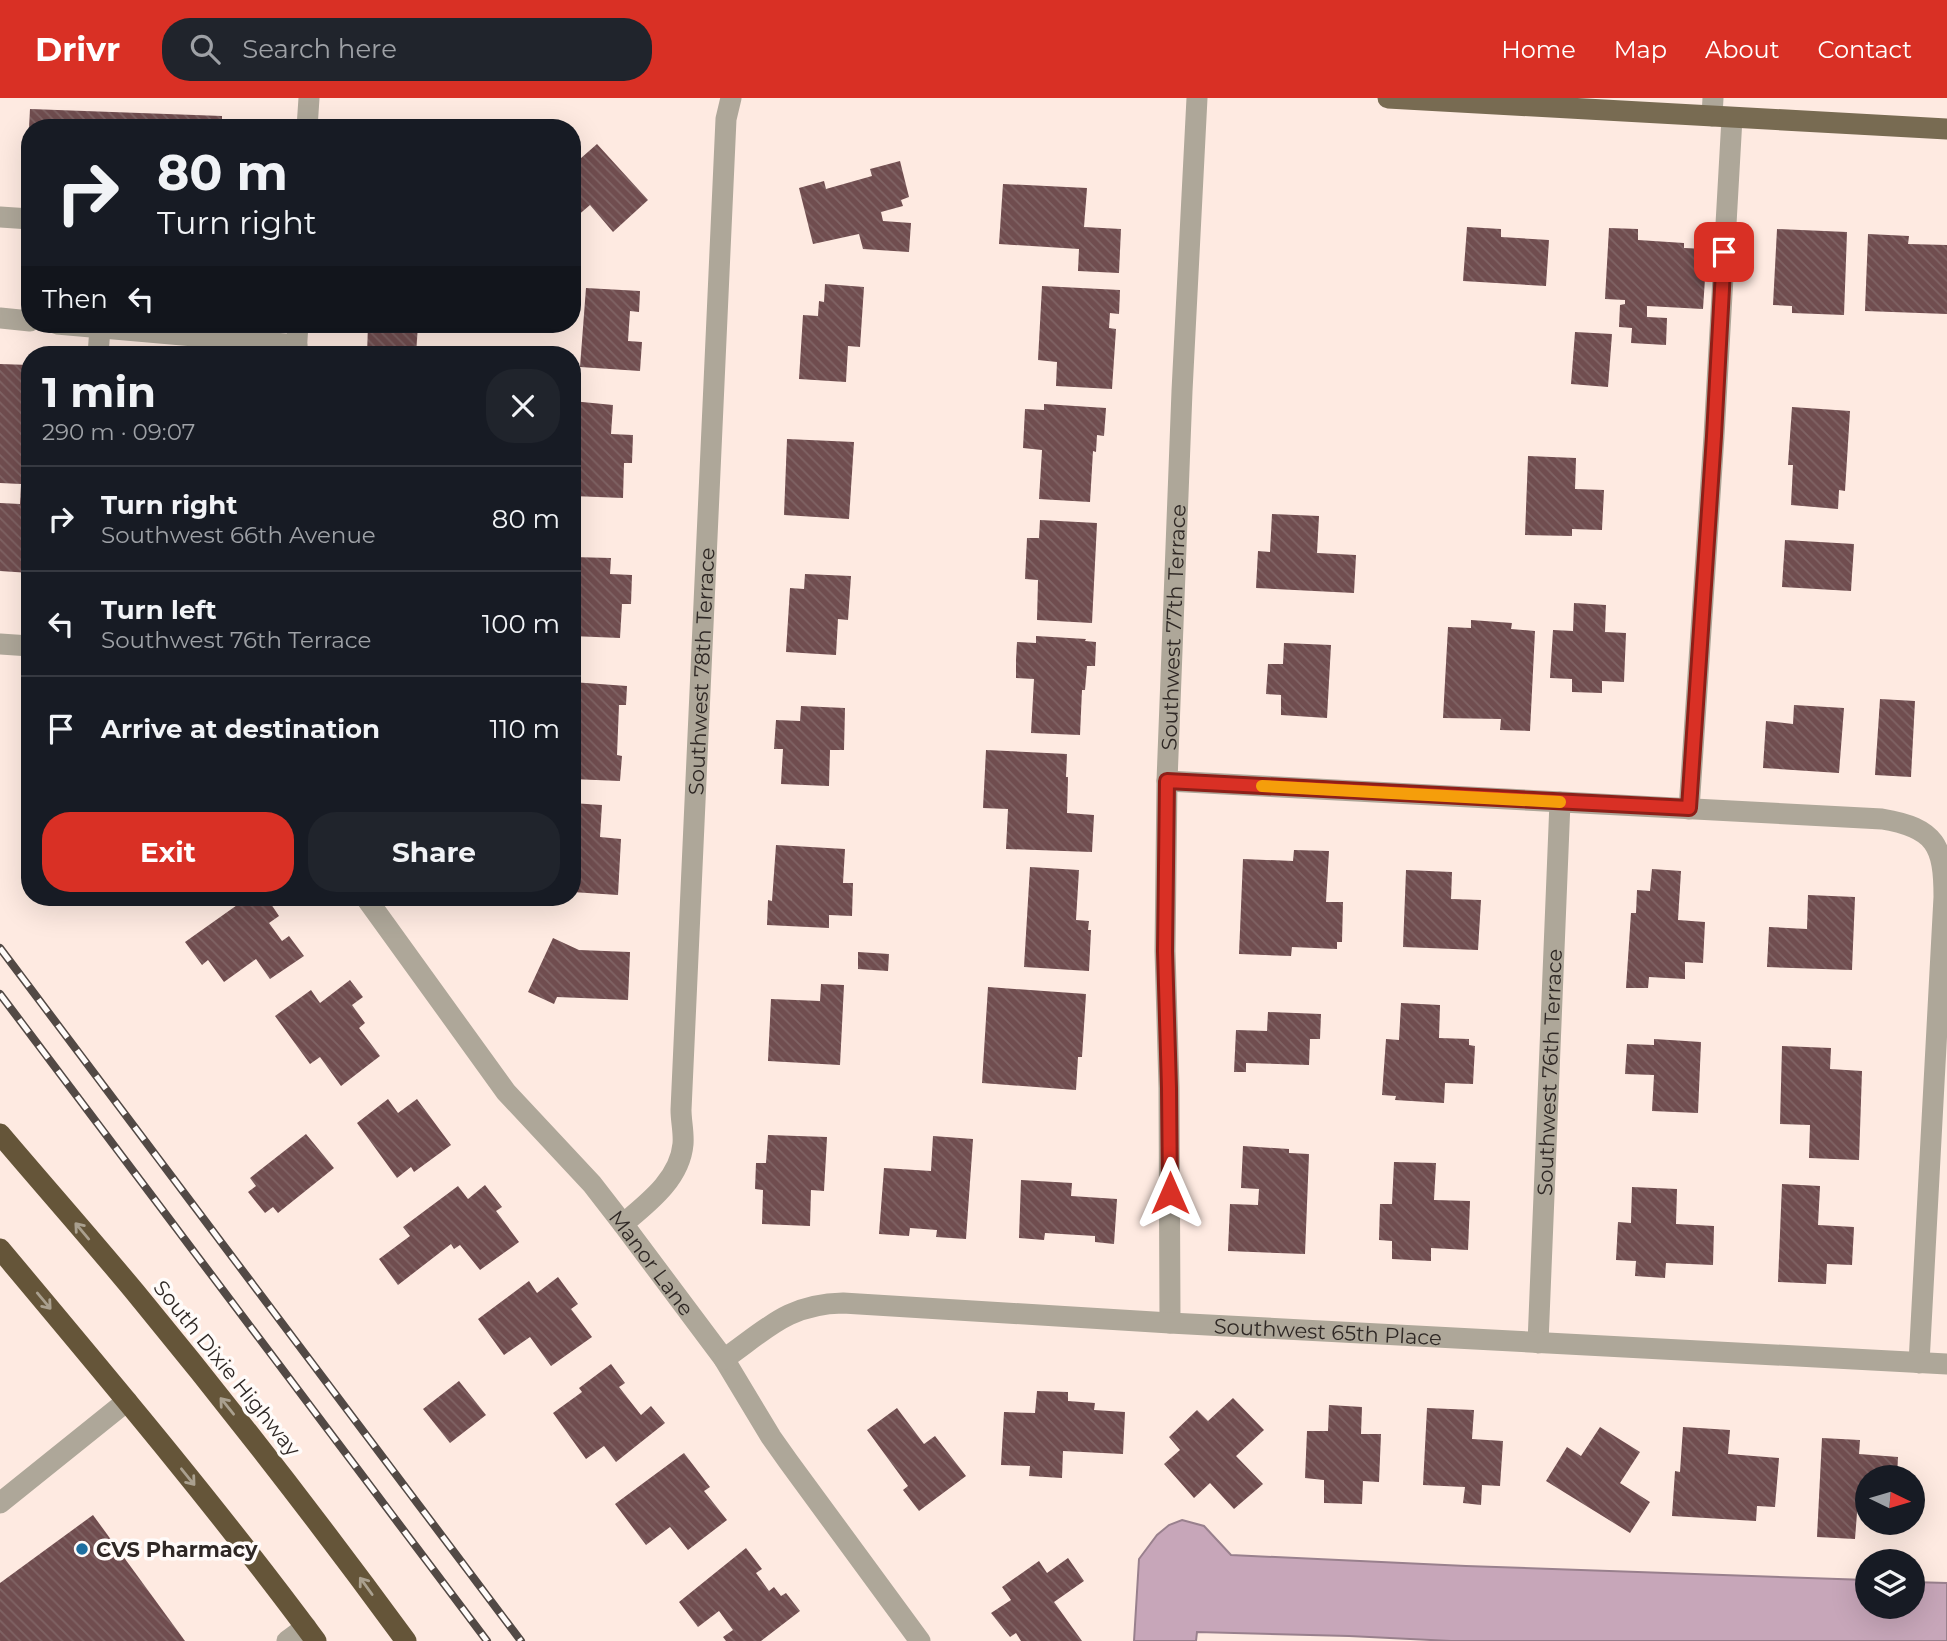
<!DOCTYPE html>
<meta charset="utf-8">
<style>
:root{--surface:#171b24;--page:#20242c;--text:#f1f3f6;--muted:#9ea1a6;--line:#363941;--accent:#d93025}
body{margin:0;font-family:Montserrat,sans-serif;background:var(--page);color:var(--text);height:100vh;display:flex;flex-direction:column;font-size:26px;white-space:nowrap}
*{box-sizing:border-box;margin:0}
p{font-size:23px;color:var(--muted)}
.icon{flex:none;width:38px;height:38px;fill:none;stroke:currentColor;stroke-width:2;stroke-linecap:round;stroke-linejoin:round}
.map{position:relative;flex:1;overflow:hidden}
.side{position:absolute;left:21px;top:248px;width:560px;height:560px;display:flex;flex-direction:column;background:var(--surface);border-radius:28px;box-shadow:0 7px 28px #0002}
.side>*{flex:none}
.guide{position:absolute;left:21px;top:21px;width:560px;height:214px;border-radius:28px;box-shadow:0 7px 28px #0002;background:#171b24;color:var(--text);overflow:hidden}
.needle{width:46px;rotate:95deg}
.fabs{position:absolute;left:1855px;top:1367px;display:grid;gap:14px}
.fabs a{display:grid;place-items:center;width:70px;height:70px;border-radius:50%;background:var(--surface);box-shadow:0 7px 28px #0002;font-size:35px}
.pin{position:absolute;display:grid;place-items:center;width:60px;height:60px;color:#fff;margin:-30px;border-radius:14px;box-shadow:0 4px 10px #0006}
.me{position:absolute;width:77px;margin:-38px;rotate:0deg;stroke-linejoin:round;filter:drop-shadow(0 0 5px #0008)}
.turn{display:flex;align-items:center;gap:24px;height:147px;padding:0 21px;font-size:32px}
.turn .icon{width:91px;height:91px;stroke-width:2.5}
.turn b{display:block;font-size:49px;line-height:60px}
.then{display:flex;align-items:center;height:66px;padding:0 21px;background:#0003;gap:14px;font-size:26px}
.round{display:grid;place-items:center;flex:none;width:74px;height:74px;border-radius:28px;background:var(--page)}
.summary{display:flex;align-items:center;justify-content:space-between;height:119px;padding:0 21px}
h1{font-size:42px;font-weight:700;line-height:52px}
.action{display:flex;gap:14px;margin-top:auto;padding:14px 21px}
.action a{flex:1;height:80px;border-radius:28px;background:var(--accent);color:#fff;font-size:28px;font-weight:700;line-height:80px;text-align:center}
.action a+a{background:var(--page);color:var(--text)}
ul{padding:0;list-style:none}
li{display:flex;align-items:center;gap:21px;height:105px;padding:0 21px;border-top:2px solid var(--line)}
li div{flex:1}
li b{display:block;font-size:26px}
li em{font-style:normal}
header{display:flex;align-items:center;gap:42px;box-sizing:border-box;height:98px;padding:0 35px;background:var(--accent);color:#fff}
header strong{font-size:33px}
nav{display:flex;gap:38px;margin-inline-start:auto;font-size:24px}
.search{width:490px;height:63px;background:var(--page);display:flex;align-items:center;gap:18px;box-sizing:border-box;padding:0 24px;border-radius:28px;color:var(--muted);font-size:26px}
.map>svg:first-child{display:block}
</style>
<header>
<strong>Drivr</strong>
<div class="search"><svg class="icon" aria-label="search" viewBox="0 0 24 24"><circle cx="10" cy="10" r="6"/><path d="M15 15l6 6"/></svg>Search here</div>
<nav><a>Home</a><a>Map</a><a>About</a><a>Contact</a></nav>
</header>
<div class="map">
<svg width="1947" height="1543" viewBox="0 0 1947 1543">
<defs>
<pattern id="building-back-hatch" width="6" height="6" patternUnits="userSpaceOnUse" patternTransform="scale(1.75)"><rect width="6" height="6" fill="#704d4f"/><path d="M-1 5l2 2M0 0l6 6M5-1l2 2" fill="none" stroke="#806465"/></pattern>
</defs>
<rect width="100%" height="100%" fill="#feeae1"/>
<polygon fill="#c7a6b9" stroke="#99808d" stroke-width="2" points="1182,1422 1204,1428 1231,1457 1466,1468 1867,1482 1867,1508 1913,1508 1913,1484 1947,1485 1947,1543 1451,1543 1349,1538 1197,1534 1196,1543 1134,1543 1139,1461 1157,1437 1169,1427"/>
<g fill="url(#building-back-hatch)">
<polygon points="30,11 222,18 222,30 29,30"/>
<polygon points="597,46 648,102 613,134 590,107 576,119 572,115 572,68"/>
<polygon points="900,63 909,99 901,102 903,108 881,114 883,123 911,125 909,154 863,151 859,136 813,146 799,90 824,83 826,91 872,78 870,71"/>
<polygon points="28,68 30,68 30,114 26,114"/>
<polygon points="1003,86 1087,90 1084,129 1121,131 1119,175 1078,173 1079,151 999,146"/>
<polygon points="1467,129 1501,131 1501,139 1549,142 1546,188 1463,183"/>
<polygon points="1609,130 1638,131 1638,142 1684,145 1684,150 1707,151 1703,211 1647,208 1647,219 1667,220 1666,247 1631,245 1632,230 1619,229 1620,207 1625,206 1625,202 1605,201"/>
<polygon points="1777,131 1847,134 1844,217 1792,215 1792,208 1773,207"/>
<polygon points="1868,136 1909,138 1908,146 1947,147 1947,216 1865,213"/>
<polygon points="825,186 864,189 860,249 848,248 846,284 799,281 803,217 818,218 819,203 824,204"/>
<polygon points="1042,188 1120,192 1119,216 1110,215 1109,230 1116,231 1112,291 1056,288 1057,264 1038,262"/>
<polygon points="586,190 640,193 639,214 630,213 628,243 642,244 640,273 580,269"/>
<polygon points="368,226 418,226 416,257 367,257"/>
<polygon points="1575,234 1612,236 1608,289 1571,286"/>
<polygon points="0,266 30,267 30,475 0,473 0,405 20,406 21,386 0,385"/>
<polygon points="572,303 613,307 611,336 633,337 632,365 624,365 623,400 573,398 575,360 572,360"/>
<polygon points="1044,306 1106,310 1104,338 1097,337 1096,354 1093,353 1090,404 1039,401 1042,352 1023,350 1025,311 1044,312"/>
<polygon points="1792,309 1850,313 1845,393 1839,392 1838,411 1791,407 1793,367 1788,367"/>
<polygon points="787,341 854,344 849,421 784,417"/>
<polygon points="1528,358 1576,360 1575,391 1604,392 1602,432 1572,431 1572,438 1525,437"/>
<polygon points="1272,416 1319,418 1317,455 1356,457 1354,495 1256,490 1258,453 1270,454"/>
<polygon points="1040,422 1097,425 1092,525 1037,522 1038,482 1025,481 1027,440 1039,440"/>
<polygon points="1785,442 1854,446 1851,493 1782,489"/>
<polygon points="572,459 611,460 610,476 632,477 631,506 622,506 620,540 572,538"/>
<polygon points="805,476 851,478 848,522 838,521 836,557 786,554 790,490 804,491"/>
<polygon points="1574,505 1606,507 1605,534 1626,535 1624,584 1602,583 1602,595 1572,594 1572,581 1550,580 1553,532 1573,533"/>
<polygon points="1471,522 1512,525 1511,531 1535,533 1530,633 1500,632 1501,621 1443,620 1448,529 1471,530"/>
<polygon points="1036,538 1086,541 1085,543 1096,544 1095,568 1087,568 1085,592 1082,592 1080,637 1031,635 1034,581 1016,580 1016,562 1017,544 1036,545"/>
<polygon points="1284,545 1331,547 1327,620 1281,617 1281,597 1266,596 1268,566 1283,566"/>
<polygon points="572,584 627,588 626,607 619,607 617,657 622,658 620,683 572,681 572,631 579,631 580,610 572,610"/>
<polygon points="1880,601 1915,603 1911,679 1875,677"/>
<polygon points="1794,607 1844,610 1839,675 1763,670 1766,623 1793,626"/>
<polygon points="801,608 845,610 844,652 830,652 829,688 781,686 783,651 774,651 776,622 800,623"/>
<polygon points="986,652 1067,656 1066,679 1068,679 1067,715 1094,717 1092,754 1006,751 1008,711 983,710"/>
<polygon points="572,705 602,707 600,739 621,741 618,797 572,794"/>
<polygon points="776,747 845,751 843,785 853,785 852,818 829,817 829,830 767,827 768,802 772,803"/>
<polygon points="1294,752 1329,753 1326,804 1343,804 1342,844 1337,844 1337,851 1292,849 1291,858 1239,856 1243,761 1293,763"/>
<polygon points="1030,769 1079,772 1076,822 1089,823 1088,832 1091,832 1089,873 1024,869"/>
<polygon points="1652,771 1681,773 1678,822 1705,824 1703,865 1685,864 1685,881 1649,879 1648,890 1626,890 1631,815 1636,815 1637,792 1650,793"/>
<polygon points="1406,772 1452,774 1451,801 1481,802 1478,852 1403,849"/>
<polygon points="1808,797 1855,799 1852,872 1767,869 1769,829 1807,831"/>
<polygon points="247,800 267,800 279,818 269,825 282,843 289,838 304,858 270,881 256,861 224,884 208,862 202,867 185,844"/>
<polygon points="553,840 579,852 630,854 628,902 557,899 554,906 528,894"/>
<polygon points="858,854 889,856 888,873 858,871"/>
<polygon points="350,882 363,899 352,907 365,925 359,930 380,958 341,988 320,959 310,966 275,918 311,892 320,905"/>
<polygon points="821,886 844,887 840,967 768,963 771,901 820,903"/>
<polygon points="988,889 1086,896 1082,959 1078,959 1076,992 982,985"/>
<polygon points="1401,905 1440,907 1439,940 1469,941 1469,947 1475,948 1473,986 1445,985 1444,1005 1395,1002 1396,998 1382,997 1386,941 1399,942"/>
<polygon points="1268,914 1321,916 1320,941 1310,941 1309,967 1246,965 1246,974 1234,974 1236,932 1267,933"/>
<polygon points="1654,941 1701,944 1698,1015 1652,1013 1654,977 1625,976 1627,946 1654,947"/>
<polygon points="1782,948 1831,950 1830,971 1862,973 1859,1062 1809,1060 1810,1027 1780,1026"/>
<polygon points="388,1001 398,1015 417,1001 451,1047 414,1074 411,1069 397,1080 357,1025"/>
<polygon points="306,1036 334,1070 278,1115 273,1109 265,1115 248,1094 256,1088 250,1080"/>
<polygon points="768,1037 827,1039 824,1093 811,1092 810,1128 762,1126 763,1092 755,1091 756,1065 766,1065"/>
<polygon points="933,1038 973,1041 966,1141 936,1139 937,1132 910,1130 909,1138 879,1136 884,1070 931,1073"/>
<polygon points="1243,1048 1289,1051 1289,1055 1309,1056 1305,1156 1228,1153 1230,1106 1258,1107 1259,1091 1241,1090"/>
<polygon points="1394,1064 1436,1065 1434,1102 1470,1103 1468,1152 1431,1150 1431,1163 1392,1161 1392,1143 1379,1142 1380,1106 1392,1106"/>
<polygon points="1021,1082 1072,1085 1071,1098 1117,1101 1114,1146 1095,1144 1095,1138 1045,1135 1044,1142 1019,1140"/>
<polygon points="1782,1086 1820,1088 1818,1127 1854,1129 1852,1167 1827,1166 1826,1186 1778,1184"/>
<polygon points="485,1087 502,1109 496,1113 519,1144 480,1172 460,1147 454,1151 451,1146 398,1187 379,1161 410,1138 403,1129 458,1088 468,1101"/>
<polygon points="1632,1089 1677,1091 1676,1126 1714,1128 1713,1167 1666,1165 1665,1180 1635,1178 1636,1163 1616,1162 1618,1124 1631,1125"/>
<polygon points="558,1179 578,1206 571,1211 592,1239 551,1268 530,1239 504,1257 478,1221 529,1183 537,1195"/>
<polygon points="611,1266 625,1285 619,1289 641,1317 651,1308 665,1325 616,1364 604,1348 586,1361 553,1315 582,1294 579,1290"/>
<polygon points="459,1283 486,1317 450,1345 423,1311"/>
<polygon points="1037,1293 1068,1294 1068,1303 1095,1305 1094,1312 1125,1314 1123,1356 1063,1353 1062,1380 1029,1378 1030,1368 1001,1367 1004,1314 1035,1315"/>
<polygon points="1233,1300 1264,1332 1236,1358 1263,1386 1234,1411 1210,1385 1194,1400 1164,1366 1180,1352 1169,1339 1197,1312 1208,1323"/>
<polygon points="1329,1307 1362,1309 1361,1336 1381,1336 1379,1384 1363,1383 1362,1406 1324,1405 1324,1382 1305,1380 1307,1333 1328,1333"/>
<polygon points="897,1310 924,1346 935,1338 966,1378 919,1413 903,1392 908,1388 867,1332"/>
<polygon points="1427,1310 1474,1312 1472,1341 1503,1343 1500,1388 1482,1387 1481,1407 1463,1405 1465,1389 1423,1387"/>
<polygon points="1600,1329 1640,1354 1620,1385 1650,1404 1630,1435 1546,1383 1567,1349 1581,1358"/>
<polygon points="1683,1329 1730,1332 1728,1356 1779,1360 1775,1409 1757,1408 1756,1423 1672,1418 1675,1373 1680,1374"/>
<polygon points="1822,1340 1860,1342 1859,1356 1898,1359 1897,1379 1867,1379 1867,1402 1858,1402 1855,1441 1817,1439"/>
<polygon points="684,1355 710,1389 704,1393 727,1422 688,1452 670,1429 646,1447 615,1406"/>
<polygon points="93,1417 185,1543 0,1543 0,1485"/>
<polygon points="746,1450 762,1471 756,1475 769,1493 774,1489 781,1498 786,1495 800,1513 761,1543 726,1543 723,1539 733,1532 719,1513 698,1529 679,1504"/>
<polygon points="1068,1460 1084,1483 1054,1504 1082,1543 1021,1543 1016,1535 1010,1539 991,1515 1011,1502 1002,1489 1039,1463 1047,1475"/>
</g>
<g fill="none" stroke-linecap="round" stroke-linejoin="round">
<g stroke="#aea799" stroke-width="21">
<polyline points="1712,18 1713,0"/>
<polyline points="307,30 309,0"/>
<polyline points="0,119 30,121"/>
<polyline points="0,220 30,223"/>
<polyline points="57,226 297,247"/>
<polyline points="98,257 100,230"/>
<polyline points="296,257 298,226"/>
<polyline points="0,546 30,548"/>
<path d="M1167,683L1882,721C1936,730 1944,748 1944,799L1919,1265"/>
<polyline points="1689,711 1714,338 1732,20"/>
<path id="s1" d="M366,800L506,994L592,1086L623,1126L724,1261L771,1339L788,1363L920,1543"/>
<path id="s2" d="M623,1126C648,1105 680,1081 683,1046C684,1035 681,1023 681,1012L726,21L731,0"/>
<path id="s3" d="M1170,1225L1169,990L1165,853L1167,683L1182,293L1197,0"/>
<path id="s4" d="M1538,1245L1560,704"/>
<path id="s5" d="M724,1261C767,1231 788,1206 843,1205L1170,1225L1947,1266"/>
<polyline points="0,1405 127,1303"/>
<polyline points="287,1543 306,1529"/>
</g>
<polyline stroke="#786b52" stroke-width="21" points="1388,0 1947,31"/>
<g stroke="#655539" stroke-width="21">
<path d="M0,1036C45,1089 91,1141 135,1194C229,1308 319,1424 406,1543"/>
<path d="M0,1151C108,1280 216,1408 316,1543"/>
</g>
<defs>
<g id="rail">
<polyline points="0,850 521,1543"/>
<polyline points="0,896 487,1543"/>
</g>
</defs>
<use href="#rail" stroke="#524945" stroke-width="8"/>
<use href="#rail" stroke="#fffbf9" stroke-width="5" stroke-dasharray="16" stroke-linecap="butt"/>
</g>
<defs><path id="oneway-shaft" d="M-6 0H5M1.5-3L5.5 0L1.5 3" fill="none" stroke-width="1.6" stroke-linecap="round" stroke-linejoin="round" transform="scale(1.75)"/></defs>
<g stroke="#aaa08f">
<use href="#oneway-shaft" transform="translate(82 1133) rotate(-130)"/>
<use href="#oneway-shaft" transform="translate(44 1203) rotate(50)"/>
<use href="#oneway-shaft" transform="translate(227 1308) rotate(-129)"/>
<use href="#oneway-shaft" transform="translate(188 1379) rotate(51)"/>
<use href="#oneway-shaft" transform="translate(366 1488) rotate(-126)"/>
</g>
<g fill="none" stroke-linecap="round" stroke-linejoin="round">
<defs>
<polyline id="route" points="1170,1095 1169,990 1165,853 1167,683 1689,710 1714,338 1724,154"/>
</defs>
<use href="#route" stroke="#8d1f18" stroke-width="18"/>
<use href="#route" stroke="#d93025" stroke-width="12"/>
<polyline stroke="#f59e0b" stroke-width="12" points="1262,688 1560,704"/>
</g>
<circle fill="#1e6fa0" stroke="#fffbf9" stroke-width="2.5" cx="82" cy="1451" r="7"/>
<g text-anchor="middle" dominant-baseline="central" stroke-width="7" stroke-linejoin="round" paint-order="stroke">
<g font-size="21" fill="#2f2825" stroke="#fffbf9">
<text stroke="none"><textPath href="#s3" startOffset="696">Southwest 77th Terrace</textPath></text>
<text stroke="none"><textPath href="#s2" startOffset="576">Southwest 78th Terrace</textPath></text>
<text stroke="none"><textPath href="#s4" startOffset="271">Southwest 76th Terrace</textPath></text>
<text stroke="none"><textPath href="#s1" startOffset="464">Manor Lane</textPath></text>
<text stroke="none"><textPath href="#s5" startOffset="620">Southwest 65th Place</textPath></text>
<text transform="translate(227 1270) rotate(51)">South Dixie Highway</text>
</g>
<g font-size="21" font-weight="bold" fill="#2f2825" stroke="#fffbf9" text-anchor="start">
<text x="96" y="1451">CVS Pharmacy</text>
</g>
</g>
</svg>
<div class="fabs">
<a><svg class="needle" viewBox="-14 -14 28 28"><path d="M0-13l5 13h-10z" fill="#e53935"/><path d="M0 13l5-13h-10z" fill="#9ea1a6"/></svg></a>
<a><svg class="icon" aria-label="layers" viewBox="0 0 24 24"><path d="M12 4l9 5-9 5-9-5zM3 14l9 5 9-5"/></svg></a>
</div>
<div class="pin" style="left:1724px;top:154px;background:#d93025"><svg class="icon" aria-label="arrive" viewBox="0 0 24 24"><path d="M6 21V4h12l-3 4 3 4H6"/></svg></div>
<svg class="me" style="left:1170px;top:1095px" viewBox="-20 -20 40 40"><path d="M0-17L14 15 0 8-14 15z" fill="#d93025" stroke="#fff" stroke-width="4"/></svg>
<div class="guide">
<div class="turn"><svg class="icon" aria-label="right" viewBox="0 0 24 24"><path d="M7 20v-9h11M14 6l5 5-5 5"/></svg><div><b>80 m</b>Turn right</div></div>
<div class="then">Then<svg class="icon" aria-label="left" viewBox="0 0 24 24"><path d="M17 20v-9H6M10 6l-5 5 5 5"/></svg></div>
</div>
<section class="side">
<div class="summary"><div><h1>1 min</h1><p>290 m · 09:07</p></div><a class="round"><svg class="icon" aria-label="close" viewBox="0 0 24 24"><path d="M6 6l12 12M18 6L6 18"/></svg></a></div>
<ul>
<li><svg class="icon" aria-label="right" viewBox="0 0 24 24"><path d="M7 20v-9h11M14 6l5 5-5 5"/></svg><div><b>Turn right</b><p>Southwest 66th Avenue</p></div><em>80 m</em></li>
<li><svg class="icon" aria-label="left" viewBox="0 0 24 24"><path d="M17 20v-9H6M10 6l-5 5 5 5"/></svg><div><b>Turn left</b><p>Southwest 76th Terrace</p></div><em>100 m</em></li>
<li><svg class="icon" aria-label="arrive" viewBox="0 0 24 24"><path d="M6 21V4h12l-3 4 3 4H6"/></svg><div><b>Arrive at destination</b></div><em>110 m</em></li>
</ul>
<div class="action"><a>Exit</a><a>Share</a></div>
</section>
</div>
